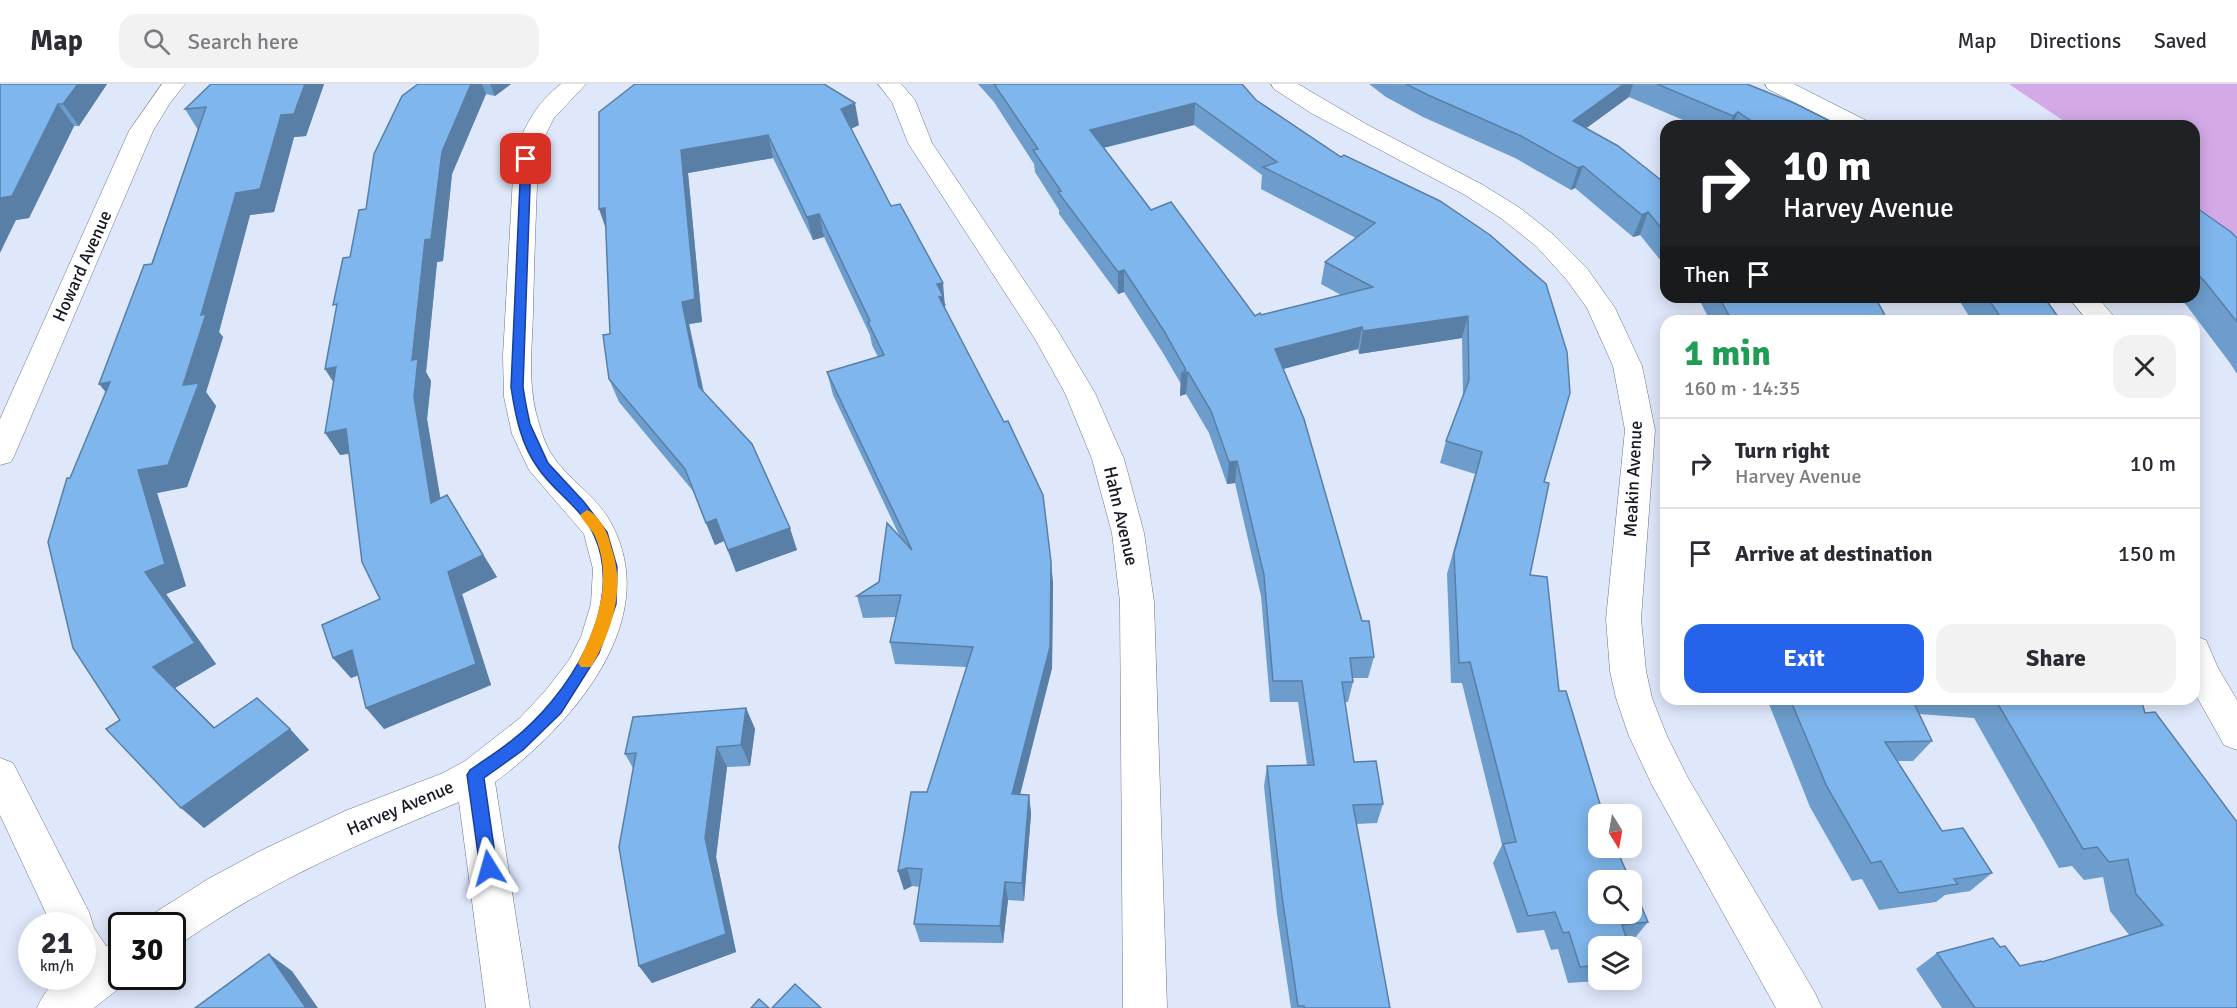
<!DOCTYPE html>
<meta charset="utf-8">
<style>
:root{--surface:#fff;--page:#f2f2f3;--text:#2b2b33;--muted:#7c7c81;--line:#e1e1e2;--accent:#2563eb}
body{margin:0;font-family:Signika,sans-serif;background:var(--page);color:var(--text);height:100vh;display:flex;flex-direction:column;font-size:22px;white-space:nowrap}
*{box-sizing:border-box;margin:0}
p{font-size:20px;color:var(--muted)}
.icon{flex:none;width:33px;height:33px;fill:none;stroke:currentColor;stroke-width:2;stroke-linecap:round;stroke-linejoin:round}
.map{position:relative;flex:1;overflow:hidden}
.sheet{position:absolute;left:1660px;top:231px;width:540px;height:390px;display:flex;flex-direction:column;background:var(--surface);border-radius:18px;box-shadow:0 3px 15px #0003}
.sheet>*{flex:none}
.banner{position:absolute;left:1660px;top:36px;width:540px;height:183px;border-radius:18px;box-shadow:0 3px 15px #0003;background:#202124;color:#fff;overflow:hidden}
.needle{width:39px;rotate:169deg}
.fabs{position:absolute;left:1588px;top:720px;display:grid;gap:12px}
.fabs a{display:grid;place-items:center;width:54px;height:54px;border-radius:12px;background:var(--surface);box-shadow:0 3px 15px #0003;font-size:30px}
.speed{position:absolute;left:18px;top:828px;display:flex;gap:12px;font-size:30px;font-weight:700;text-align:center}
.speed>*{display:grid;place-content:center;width:78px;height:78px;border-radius:50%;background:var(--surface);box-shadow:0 3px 15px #0003;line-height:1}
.speed small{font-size:15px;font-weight:400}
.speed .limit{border:3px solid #111;border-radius:9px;background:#fff;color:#111}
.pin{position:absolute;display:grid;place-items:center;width:51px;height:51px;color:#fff;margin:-26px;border-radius:12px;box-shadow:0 3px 9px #0006}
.me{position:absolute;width:66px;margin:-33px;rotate:352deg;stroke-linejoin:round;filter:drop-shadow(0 0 4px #0008)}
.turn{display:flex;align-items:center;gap:21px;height:126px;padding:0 24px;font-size:27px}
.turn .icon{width:78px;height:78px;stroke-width:2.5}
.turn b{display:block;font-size:42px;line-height:51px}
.then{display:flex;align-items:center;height:57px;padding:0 24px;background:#0003;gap:12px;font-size:22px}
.round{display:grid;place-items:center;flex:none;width:63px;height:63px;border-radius:18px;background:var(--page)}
.overview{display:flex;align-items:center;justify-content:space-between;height:102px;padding:0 24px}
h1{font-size:36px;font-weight:700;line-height:45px;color:#1e9e55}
.action{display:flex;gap:12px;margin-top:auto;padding:12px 24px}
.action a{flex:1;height:69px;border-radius:18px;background:var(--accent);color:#fff;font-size:24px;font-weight:700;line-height:69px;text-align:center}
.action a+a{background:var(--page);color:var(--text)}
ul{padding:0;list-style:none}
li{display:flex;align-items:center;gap:18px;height:90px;padding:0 24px;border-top:2px solid var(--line)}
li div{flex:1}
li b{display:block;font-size:22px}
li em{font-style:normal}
header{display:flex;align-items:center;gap:36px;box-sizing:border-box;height:84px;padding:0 30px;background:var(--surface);border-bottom:2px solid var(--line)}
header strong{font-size:28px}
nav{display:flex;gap:33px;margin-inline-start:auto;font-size:21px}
.search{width:420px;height:54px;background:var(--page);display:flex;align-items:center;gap:15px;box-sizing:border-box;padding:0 21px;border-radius:18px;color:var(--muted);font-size:22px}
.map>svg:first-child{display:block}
</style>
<header>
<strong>Map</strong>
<div class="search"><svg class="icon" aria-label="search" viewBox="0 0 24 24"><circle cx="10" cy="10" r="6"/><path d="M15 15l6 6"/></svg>Search here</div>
<nav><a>Map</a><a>Directions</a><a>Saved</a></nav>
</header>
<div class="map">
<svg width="2237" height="924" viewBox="0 0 2237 924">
<rect width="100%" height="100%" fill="#dfe7fb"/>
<polygon fill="#d3aae7" points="2009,0 2237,0 2237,153 2195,125 2194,42 2071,42"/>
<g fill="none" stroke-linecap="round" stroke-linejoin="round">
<defs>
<g id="minor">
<polygon points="162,0 185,0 170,19 153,47 15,370 11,378 0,381 0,335 129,47"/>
<path d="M561,0H586L554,34L545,52L538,75C536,126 534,178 533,229C532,262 528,297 536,329C540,343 544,359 552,371C567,394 592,409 607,432C669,532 572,641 495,698L530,924H486L459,718C360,759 275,795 186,856L172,861V842H150L156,828L208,795L262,766L345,727L443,689L465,677L520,634L546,606L569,576L581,553L591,520L593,485L584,450L529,386L512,350L504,313L503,272L514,75C522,45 536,19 561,0Z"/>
<polygon points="878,0 901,0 915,16 932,59 1058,247 1095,309 1124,375 1144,449 1154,518 1167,924 1123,924 1120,518 1112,449 1092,375 1065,309 1035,255 908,59 892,18"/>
<polygon points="1271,0 1298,0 1366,40 1483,101 1520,124 1554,151 1586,183 1615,224 1642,282 1655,346 1641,535 1646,587 1652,614 1667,652 1688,694 1815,909 1822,924 1776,924 1652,701 1629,652 1616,614 1610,587 1606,535 1625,346 1613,282 1587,224 1566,195 1536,162 1502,135 1465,111 1311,29 1274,5"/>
<polygon points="1765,0 1794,0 1867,37 1871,42 1841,42 1768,5"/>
<polygon points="2068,213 2097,213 2118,237 2088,237"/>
<polygon points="2194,552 2206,556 2218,584 2237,616 2237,666 2224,661 2194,608"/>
<path d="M0,674L13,679L89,828L94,844L106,862L122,856V892H135L94,924H37C47,902 58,892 82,892V842H52L0,731Z"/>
</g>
</defs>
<use href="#minor" stroke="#6b738a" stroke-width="1"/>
<use href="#minor" fill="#fff" fill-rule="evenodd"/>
</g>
<g fill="#6d9dcc" fill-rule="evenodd">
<polygon points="0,0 107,0 79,42 74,42 29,134 16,136"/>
<polygon points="211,0 324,0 306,52 294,53 274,128 250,131 219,248 223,253 206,308 216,322 187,403 157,409 186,502 166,510 216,580 175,604 214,643 290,645 309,666 204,744 120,636 70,394 106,309 198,46 185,25"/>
<polygon points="418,0 511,0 495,12 486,10 452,90 443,177 437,178 426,288 431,297 427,335 440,415 497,493 462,510 491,601 384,645 358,591 351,594 333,574 380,515 349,370 340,371 334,298 325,285 350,173 366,125"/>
<path d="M978,0H1242L1256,16L1341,73L1440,117L1544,398L1530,491L1559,607L1599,730L1648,838L1634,855L1599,862V896H1611L1568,899L1558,865L1551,866L1544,846L1517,849L1493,779L1502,761L1462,599H1451L1447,490L1475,390L1440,379L1446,357L1463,313L1462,254L1359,270L1358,265L1283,285L1362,537L1374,573L1368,594H1353V598L1348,618H1345L1354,678L1383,720L1377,739L1356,740L1390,924H1291L1277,830L1264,702L1267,682L1307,681L1298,618H1270L1261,512L1235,399L1227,400L1209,349L1186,310L1180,312L1181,300L1163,269L1124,208L1118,210L1059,130V126L1035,88L1034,80L994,18ZM1194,41L1262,91L1261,105L1356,154L1325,178L1321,200L1341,211L1255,232L1151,126L1104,64Z"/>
<polygon points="1369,0 1747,0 1840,42 1697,42 1629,13 1586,44 1666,100 1666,183 1640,151 1633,153 1575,104 1571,106 1515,74 1423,33 1386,13"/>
<polygon points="599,28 859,41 851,45 891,122 946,221 945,222 945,225 1051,478 1053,500 1052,584 1020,711 1029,711 1031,730 1024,817 1008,816 1003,859 920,858 914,840 920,803 912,802 904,806 898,787 927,708 967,583 895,580 890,558 896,533 863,534 857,512 879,498 900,453 833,311 827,288 878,273 872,261 870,251 824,153 813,156 773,74 688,89 702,238 689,240 704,308 797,466 736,488 724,457 715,461 693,407 619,318 609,295 610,250 606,144"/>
<polygon points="2194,122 2237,154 2237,290 2230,279 2187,222 2179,213 2194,213"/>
<polygon points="1698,213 1875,213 1888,237 1710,237"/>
<polygon points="1957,213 2044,213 2061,237 1972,237"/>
<polygon points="1767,615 2141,615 2237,924 1942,924 1916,885 1937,869 2000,863 2020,882 2042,878 2130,852 2110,827 2103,793 2084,796 2072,782 2059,784 1974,634 1919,630 1932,657 1913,677 1897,677 1942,747 1992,789 1970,807 1945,811 1936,818 1879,826 1862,795 1852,797 1810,723"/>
<polygon points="746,624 755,645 750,682 727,683 716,773 736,868 652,899 639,882 633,684 625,670"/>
</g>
<g fill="#597fa6">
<polygon points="78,0 107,0 79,42 63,20"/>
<polygon points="305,0 324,0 306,52 294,53 274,128 250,131 219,248 223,253 206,308 216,322 187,403 157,409 186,502 166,510 216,580 175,604 235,664 153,583 138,386 183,301 201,231 236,109 281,31"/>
<polygon points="471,0 482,0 486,10 452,90 443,177 437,178 426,288 431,297 427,335 445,441 431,419 414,313 412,276 425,156 442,68"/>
<polygon points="490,0 511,0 495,12"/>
<polygon points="1624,0 1633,0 1629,13 1566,59 1573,37"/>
<polygon points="855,19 859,41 846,47 841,25"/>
<polygon points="1195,19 1194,41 1090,67 1090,46"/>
<polygon points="58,20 74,42 29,134 16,136 0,169 0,114"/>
<polygon points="1738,28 1732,42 1729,42 1733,32"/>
<polygon points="768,51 773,74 688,89 702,238 689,240 707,326 699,303 682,218 681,66"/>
<polygon points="1583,82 1575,104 1571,106 1578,84"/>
<polygon points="605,124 607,148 599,125"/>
<polygon points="1648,128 1640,151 1633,153 1642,131"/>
<polygon points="819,130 824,153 813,156 807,133"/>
<polygon points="1124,186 1124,208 1118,210 1118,188"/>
<polygon points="943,199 946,235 942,236 937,200"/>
<polygon points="1468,232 1462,254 1359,270 1363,247"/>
<polygon points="1362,243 1358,265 1272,288 1275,265"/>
<polygon points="336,283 339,307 325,285"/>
<polygon points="1188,288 1186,310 1180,312 1181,290"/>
<polygon points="110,298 118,323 99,300"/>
<polygon points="346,345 361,367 340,371 325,349"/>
<polygon points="1237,377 1235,399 1227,400 1229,378"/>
<polygon points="447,411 497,493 462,510 491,601 384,645 366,624 448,488"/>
<polygon points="716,435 724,457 715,461 706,439"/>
<polygon points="790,444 797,466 736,488 728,466"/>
<polygon points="1051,478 1053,500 1052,584 1015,730 1012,710"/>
<polygon points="352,566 370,587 351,594 333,574"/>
<polygon points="746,624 755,645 750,682 741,661"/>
<polygon points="290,645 309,666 204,744 181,724"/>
<polygon points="717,663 727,683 716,773 736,868 652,899 639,882 705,754"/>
<polygon points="1029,711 1031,730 1024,817 1022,799"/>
<polygon points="907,784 912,802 904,806 898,787"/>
<polygon points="1005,798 1008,816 1003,859 1000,842"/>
<polygon points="269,870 292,887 318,924 306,924"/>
</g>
<g fill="#7fb6ed" stroke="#597fa6" stroke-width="1.5" fill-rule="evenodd">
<polygon points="0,0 78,0 63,20 58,20 12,112 0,114"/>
<polygon points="211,0 305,0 294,30 281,31 260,105 236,109 201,231 206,230 183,301 199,299 168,381 138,386 165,480 145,488 195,559 153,583 214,644 257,614 290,645 181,724 106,645 120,636 73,564 48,458 67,394 70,394 110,298 99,300 144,181 152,180 206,23 185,25"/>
<polygon points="418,0 471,0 442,68 431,155 425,156 412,276 418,275 414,313 431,419 447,411 483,471 448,488 476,580 366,624 352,566 333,574 322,541 380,515 362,478 346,345 325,349 336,283 325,285 337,220 333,221 343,174 350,173 359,126 366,125 374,70 402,12"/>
<polygon points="635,0 824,0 855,19 841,25 891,122 900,120 943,199 937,200 943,212 939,213 1004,338 1008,337 1043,411 1051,478 1050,563 1012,710 1029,711 1022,799 1005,798 1000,842 914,840 922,785 907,784 898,787 911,708 927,708 973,563 890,558 901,511 857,512 879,498 887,439 912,466 827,288 884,271 868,238 870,237 819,130 807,133 768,51 681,66 695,215 682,218 699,303 752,360 790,444 728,466 716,435 706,439 685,385 609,295 603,251 610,250 605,124 599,125 599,28"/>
<path d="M994,0H1242L1256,16L1341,73L1344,71L1440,117L1490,151L1546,200L1567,268L1570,309L1544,398L1549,399L1530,491L1547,493L1559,607H1566L1603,730H1599V764H1616L1630,796H1599V830H1632V800L1648,838L1622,841L1629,862H1599V881L1580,883L1569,848L1563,849L1555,828L1528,832L1503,760L1516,758L1470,578L1459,579L1454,469L1482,368L1446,357L1469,296L1468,232L1363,247L1362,243L1275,265L1304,335L1362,537H1369L1374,573L1350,574L1353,598H1342L1354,678L1376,677L1383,720L1353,721L1390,924H1304V922H1298L1282,812L1267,682L1314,681L1302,597H1273L1264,491L1237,377L1229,378L1211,327L1188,288L1181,290L1186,286L1164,247L1124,186L1118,188L1058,108L1061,107L1033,66L1038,65ZM1195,19L1277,78L1263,83L1375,139L1325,178L1373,203L1261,231L1260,229L1255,232L1171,118L1151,126L1090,46Z"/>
<polygon points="1406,0 1624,0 1573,37 1618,62 1666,100 1666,150 1648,128 1642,131 1583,82 1578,84 1521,52 1428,11"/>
<polygon points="1657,0 1747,0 1794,19 1840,42 1759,42 1738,28 1733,32"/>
<polygon points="2194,122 2231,148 2237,154 2237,238 2206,199 2194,186"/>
<polygon points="1719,213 1875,213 1888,237 1732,237"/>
<polygon points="1987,213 2044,213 2061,237 2003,237"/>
<polygon points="1790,615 1912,615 1932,657 1885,658 1942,747 1963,744 1992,789 1954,795 1958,800 1899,809 1881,777 1871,779 1827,703"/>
<polygon points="1995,615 2141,615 2145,629 2155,628 2237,738 2237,924 1975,924 1937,869 1993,854 2000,863 2005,862 2020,882 2041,877 2042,878 2163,841 2136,810 2128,775 2109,778 2097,763 2083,765"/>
<polygon points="746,624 741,661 717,663 705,754 726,850 639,882 619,763 636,669 625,670 633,633"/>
<polygon points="269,870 306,924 195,924"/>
<polygon points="1632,870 1635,878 1632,878"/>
<polygon points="795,900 821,924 772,924"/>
<polygon points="759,915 769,924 751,924"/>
</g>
<path fill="#2563eb" stroke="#184099" stroke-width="1.5" d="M526,72L531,75L523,303L526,321L530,340L548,379L584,418L607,448L617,483L616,520L599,569L561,629L523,666L484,694L497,784L494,790L489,792L483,790L480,784L467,691L470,686C484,676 498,668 511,657C567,614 627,522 594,451C582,424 554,408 538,384C521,361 515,330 511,303L521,75Z"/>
<path fill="#f59e0b" d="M587,426C597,430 606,445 609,455C611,464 615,473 616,482C622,516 608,555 591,583H581L578,579C598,540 614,493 594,450C590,444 584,438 580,431Z"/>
<g text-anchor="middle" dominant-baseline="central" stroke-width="4.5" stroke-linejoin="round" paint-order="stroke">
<g font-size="18" fill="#161922" stroke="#fff">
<text transform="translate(82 182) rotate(-66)">Howard Avenue</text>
<text transform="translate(1633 395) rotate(-87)">Meakin Avenue</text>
<text transform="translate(1121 432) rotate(77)">Hahn Avenue</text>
<text transform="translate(400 724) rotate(-23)">Harvey Avenue</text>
</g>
</g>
</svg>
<div class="fabs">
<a><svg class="needle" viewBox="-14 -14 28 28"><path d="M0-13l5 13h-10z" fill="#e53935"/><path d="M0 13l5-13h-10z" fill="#7c7c81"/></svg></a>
<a><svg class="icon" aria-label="search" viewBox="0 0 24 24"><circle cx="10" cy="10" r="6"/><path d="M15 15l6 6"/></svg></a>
<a><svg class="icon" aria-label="layers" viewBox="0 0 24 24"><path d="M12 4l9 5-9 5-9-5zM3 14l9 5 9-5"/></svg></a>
</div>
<div class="speed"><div>21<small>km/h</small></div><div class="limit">30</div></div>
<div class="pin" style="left:526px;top:75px;background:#d93025"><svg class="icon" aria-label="arrive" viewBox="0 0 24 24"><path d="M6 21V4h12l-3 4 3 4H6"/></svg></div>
<svg class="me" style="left:489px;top:784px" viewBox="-20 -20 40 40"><path d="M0-17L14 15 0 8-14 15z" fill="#2563eb" stroke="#fff" stroke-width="4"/></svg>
<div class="banner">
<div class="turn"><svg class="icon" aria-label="right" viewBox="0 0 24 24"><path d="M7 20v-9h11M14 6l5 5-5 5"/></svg><div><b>10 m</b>Harvey Avenue</div></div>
<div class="then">Then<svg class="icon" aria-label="arrive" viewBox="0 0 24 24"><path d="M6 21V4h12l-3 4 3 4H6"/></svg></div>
</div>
<section class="sheet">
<div class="overview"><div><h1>1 min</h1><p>160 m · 14:35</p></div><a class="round"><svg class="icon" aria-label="close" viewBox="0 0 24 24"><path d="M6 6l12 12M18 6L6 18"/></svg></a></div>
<ul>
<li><svg class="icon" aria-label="right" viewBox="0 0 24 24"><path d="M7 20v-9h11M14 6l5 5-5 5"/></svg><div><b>Turn right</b><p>Harvey Avenue</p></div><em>10 m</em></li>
<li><svg class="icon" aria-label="arrive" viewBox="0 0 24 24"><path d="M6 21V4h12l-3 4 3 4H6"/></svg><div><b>Arrive at destination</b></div><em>150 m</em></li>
</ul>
<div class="action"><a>Exit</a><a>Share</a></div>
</section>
</div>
